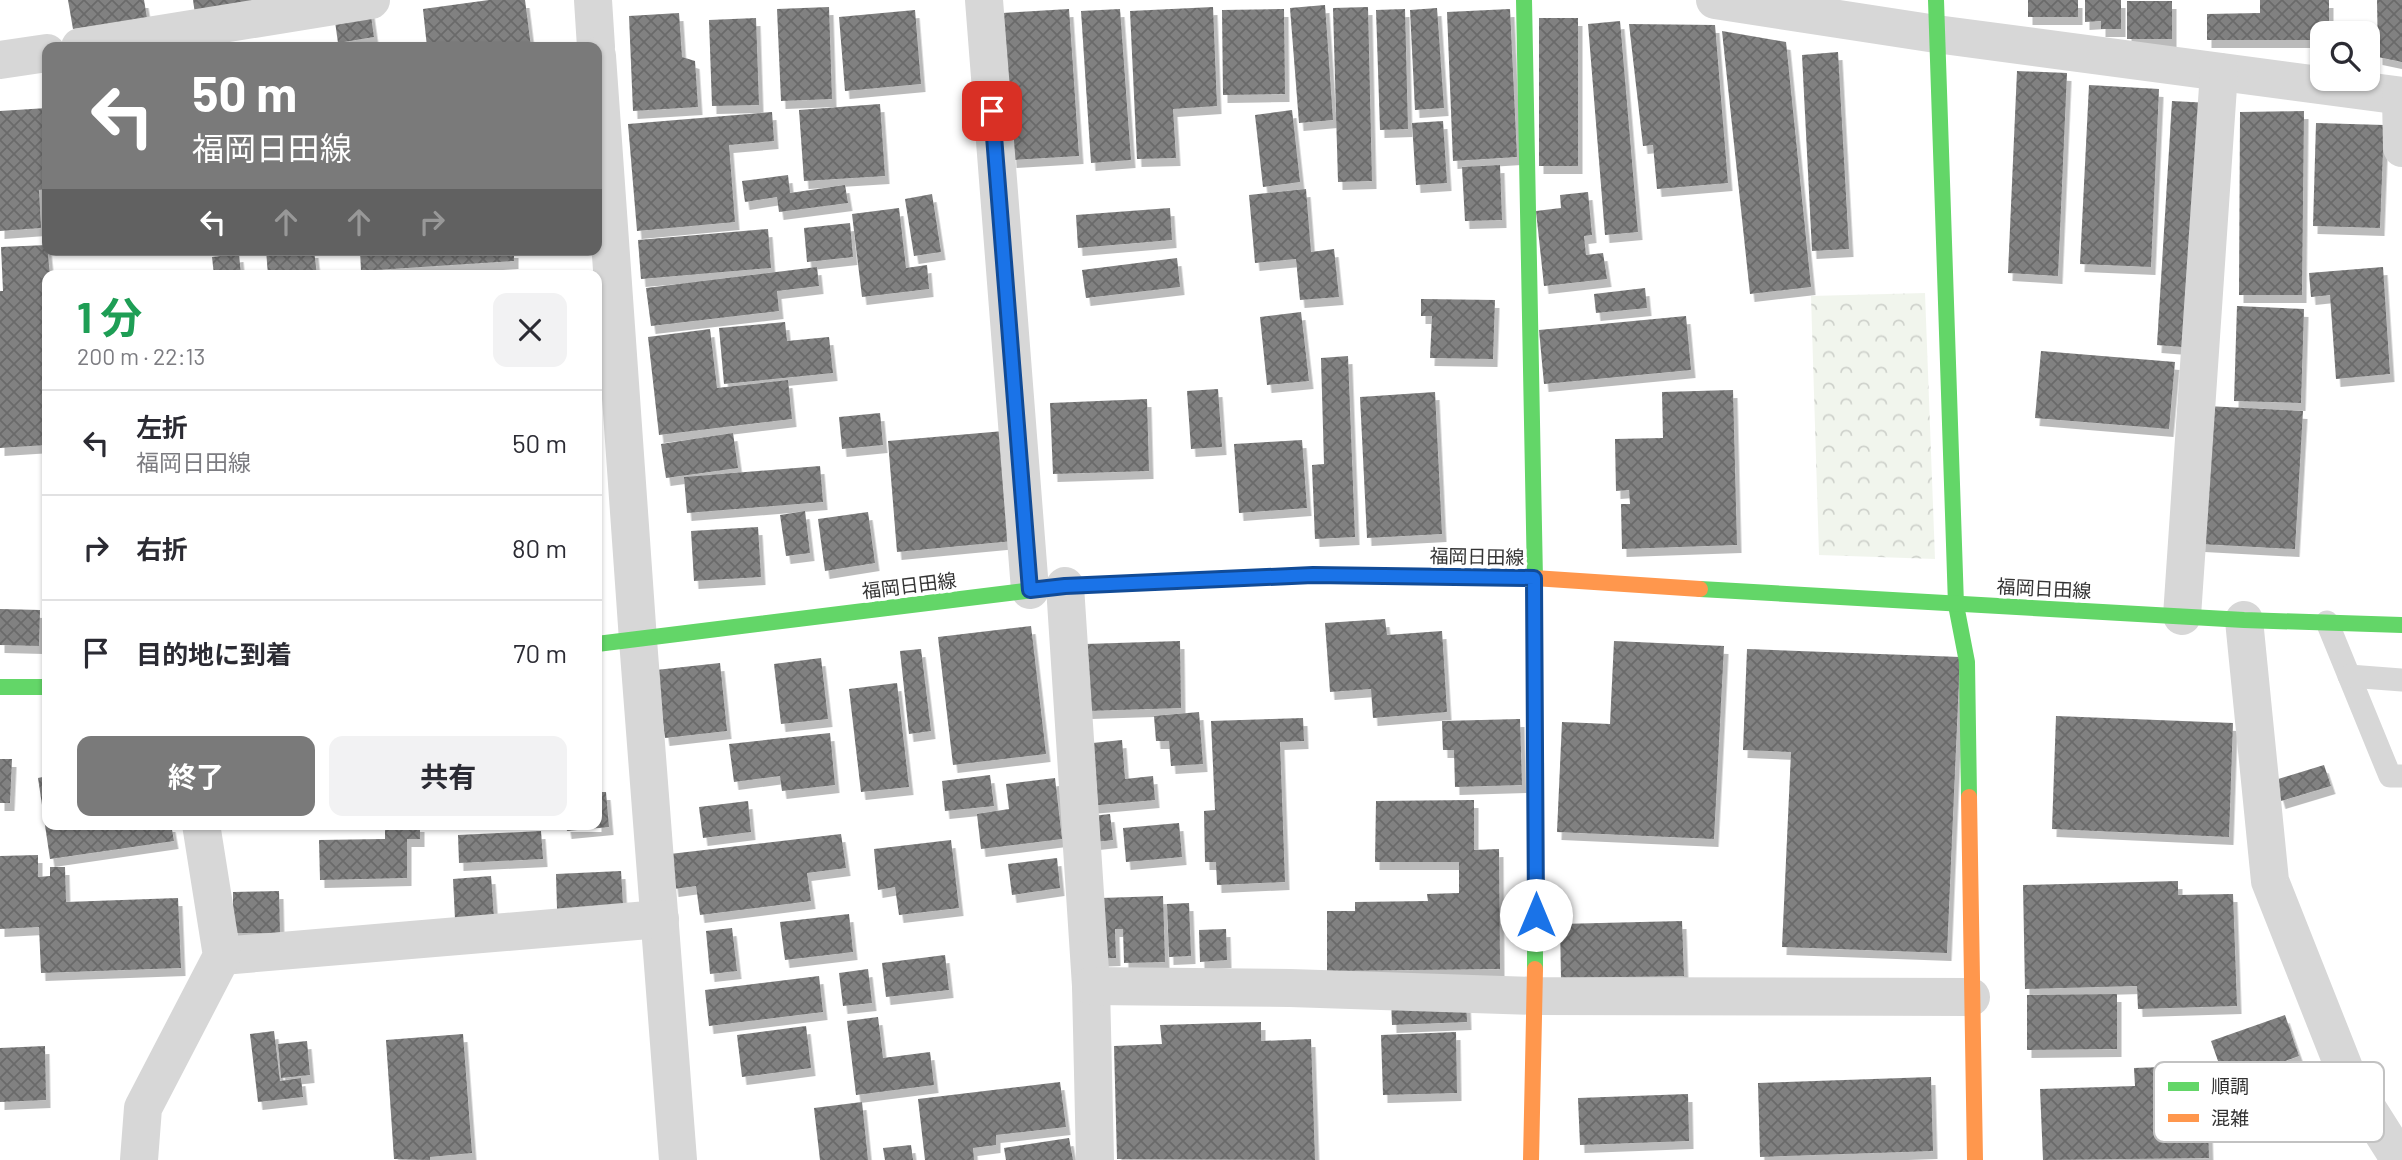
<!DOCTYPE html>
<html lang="ja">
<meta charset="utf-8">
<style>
:root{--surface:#fff;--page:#f2f2f3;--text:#2b2b33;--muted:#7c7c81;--line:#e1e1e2;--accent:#7a7a7a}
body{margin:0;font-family:Barlow,"Noto Sans JP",sans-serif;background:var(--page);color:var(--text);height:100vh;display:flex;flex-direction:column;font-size:26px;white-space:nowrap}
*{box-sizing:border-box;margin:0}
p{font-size:23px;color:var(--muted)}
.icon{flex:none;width:38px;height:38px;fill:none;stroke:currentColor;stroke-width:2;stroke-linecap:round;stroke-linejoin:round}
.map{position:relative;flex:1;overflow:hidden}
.details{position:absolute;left:42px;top:270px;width:560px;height:560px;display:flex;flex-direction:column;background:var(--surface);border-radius:14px;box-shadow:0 2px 5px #0004}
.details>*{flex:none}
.top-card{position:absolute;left:42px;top:42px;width:560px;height:214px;border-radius:14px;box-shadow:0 2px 5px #0004;background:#7a7a7a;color:#fff;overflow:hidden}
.buttons{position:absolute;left:2310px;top:21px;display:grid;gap:14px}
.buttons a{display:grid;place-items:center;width:70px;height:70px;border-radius:14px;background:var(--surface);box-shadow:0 2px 5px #0004;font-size:35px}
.pin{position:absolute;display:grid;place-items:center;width:60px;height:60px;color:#fff;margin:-30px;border-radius:14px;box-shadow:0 4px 10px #0006}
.me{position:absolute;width:77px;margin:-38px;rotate:0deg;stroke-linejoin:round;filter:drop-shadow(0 0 5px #0008)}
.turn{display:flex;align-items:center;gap:24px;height:147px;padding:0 35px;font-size:32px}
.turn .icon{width:91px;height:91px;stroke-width:2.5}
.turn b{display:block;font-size:49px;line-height:60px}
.lanes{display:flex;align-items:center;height:66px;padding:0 35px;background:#0003;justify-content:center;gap:35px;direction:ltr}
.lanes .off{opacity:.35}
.round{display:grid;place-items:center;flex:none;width:74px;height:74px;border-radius:14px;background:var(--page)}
.summary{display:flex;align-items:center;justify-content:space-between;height:119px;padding:0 35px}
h1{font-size:42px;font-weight:700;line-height:52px;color:#1e9e55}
.primary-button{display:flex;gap:14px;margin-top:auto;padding:14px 35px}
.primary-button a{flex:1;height:80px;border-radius:14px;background:var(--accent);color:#fff;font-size:28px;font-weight:700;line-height:80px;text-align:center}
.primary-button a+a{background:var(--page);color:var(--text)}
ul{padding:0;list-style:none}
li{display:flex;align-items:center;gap:21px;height:105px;padding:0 35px;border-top:2px solid var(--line)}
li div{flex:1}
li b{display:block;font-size:26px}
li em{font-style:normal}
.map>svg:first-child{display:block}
</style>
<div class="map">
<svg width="2402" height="1160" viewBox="0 0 2402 1160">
<defs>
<pattern id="park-crowns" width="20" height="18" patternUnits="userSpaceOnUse" patternTransform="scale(1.75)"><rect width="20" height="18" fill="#f1f5ed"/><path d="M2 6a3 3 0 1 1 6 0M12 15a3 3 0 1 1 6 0" fill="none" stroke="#cfd2cc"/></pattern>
<pattern id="building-cross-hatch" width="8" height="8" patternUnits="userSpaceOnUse" patternTransform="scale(1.75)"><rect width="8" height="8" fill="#818181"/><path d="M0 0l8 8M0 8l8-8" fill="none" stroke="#6a6a6a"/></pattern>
<filter id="shadow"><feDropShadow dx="4.5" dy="8" stdDeviation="0" flood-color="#0004"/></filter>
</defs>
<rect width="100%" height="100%" fill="#fff"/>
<polygon fill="url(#park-crowns)" points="1925,293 1935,559 1819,555 1811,296"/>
<g fill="url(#building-cross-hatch)" filter="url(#shadow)">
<polygon points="68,0 144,0 147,18 73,29"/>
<polygon points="193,0 281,0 195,14"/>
<polygon points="489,0 525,0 531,47 427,47 423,9"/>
<rect x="2028" y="0" width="50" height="17"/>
<polygon points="2085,0 2121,0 2121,29 2101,29 2101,21 2085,22"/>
<polygon points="2260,0 2329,0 2329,33 2322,33 2322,40 2207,40 2207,14 2260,13"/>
<polygon points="2377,0 2402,0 2402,62 2378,57"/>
<rect x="2127" y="1" width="45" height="38"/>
<polygon points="1325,5 1333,120 1299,123 1290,8"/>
<polygon points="829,7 832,99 781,101 777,9"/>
<polygon points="1213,7 1217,106 1173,109 1176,158 1137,159 1130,11"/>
<polygon points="1368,7 1372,181 1338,182 1333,8"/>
<polygon points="1437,8 1444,108 1415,110 1410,10"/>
<polygon points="370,9 374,37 338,43 334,14"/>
<polygon points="1069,9 1079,156 1012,160 1003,13"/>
<polygon points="1120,9 1131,160 1091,163 1081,11"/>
<polygon points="1284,9 1285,94 1223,95 1222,10"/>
<polygon points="1405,9 1408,129 1380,130 1376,10"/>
<polygon points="1510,9 1517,157 1453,161 1447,12"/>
<polygon points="915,10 921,84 845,91 839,17"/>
<polygon points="679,13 682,57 695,61 698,107 633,111 629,16"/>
<polygon points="756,18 759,105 712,106 709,20"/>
<rect x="1539" y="18" width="39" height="148"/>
<polygon points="1620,21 1638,232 1605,235 1588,24"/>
<polygon points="1629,24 1715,25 1728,183 1657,189 1653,145 1643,146"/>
<polygon points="1722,31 1786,42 1811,287 1750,294"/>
<polygon points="1838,52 1849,249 1812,251 1802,55"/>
<polygon points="2017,71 2067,73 2058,276 2008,273"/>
<polygon points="2089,85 2159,89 2151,267 2080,264"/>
<polygon points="2172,101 2210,103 2195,348 2157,345"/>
<polygon points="880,104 885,176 804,181 799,110"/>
<polygon points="47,108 47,189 39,190 41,228 0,231 0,111"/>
<polygon points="1292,110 1300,182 1263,187 1255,115"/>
<polygon points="2304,111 2302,295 2239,295 2240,112"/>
<polygon points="772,112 774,141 729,145 735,222 637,231 628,124"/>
<polygon points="1443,121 1447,183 1416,185 1412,123"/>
<polygon points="2316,123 2384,125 2380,228 2313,226"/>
<polygon points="1500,165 1502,220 1465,221 1462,167"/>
<polygon points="788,175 790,193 845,185 848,203 779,212 777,197 745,202 742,181"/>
<polygon points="1306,189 1311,252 1334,249 1339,297 1300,300 1296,259 1255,263 1249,195"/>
<polygon points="1588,192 1592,235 1584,236 1586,255 1603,253 1607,279 1544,286 1536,211 1561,208 1560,195"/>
<polygon points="932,194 941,252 914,256 905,199"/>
<polygon points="899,208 906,268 927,265 929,289 862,297 852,214"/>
<polygon points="1170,208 1172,240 1078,248 1076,215"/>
<polygon points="850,223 853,257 807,262 804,228"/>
<polygon points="768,229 771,268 641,279 638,240"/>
<polygon points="47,245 50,275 47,275 47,445 0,448 0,291 3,291 1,247"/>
<polygon points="266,250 314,250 317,275 268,275"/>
<polygon points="360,250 514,250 514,261 361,271"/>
<polygon points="239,254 241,275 214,275 212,257"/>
<polygon points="1177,258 1180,287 1086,298 1082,270"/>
<polygon points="817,267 819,286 777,291 779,311 651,326 646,288"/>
<polygon points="2383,267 2390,374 2336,379 2330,295 2311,297 2309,273"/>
<polygon points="1645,288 1647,308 1596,313 1594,294"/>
<polygon points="1421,299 1495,300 1493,359 1430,358 1432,316 1421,316"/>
<polygon points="2237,306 2304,309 2301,403 2234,401"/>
<polygon points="1301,312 1309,381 1267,385 1260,317"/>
<polygon points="1686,316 1691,370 1544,384 1539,330"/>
<polygon points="785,322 787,341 829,337 833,373 724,384 719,328"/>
<polygon points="710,329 717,388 788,380 792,419 659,435 648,337"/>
<polygon points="2041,351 2175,362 2169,429 2035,418"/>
<polygon points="1348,356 1355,537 1315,539 1312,465 1324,464 1321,358"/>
<polygon points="1218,389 1222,447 1191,449 1187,391"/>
<polygon points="1733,390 1737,545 1622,549 1621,504 1630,504 1629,490 1616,491 1615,439 1663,438 1662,392"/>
<polygon points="1435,392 1442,534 1367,538 1360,397"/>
<polygon points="1147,399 1149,471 1053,474 1050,403"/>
<polygon points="2207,406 2303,411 2295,549 2200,544"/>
<polygon points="880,413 883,445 842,449 839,417"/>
<polygon points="1004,431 1013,541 897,552 888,441"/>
<polygon points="733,433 738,468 666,478 661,444"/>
<polygon points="1302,440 1307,508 1239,513 1234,444"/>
<polygon points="820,466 823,502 687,513 684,477"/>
<polygon points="805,511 810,553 786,556 780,515"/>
<polygon points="868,512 875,563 825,571 818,519"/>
<polygon points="758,527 761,577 694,581 691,531"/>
<polygon points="0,609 40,610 39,646 0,645"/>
<polygon points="1385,619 1387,635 1442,631 1447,712 1373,718 1371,689 1330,692 1325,623"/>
<polygon points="1031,626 1046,754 953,765 938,637"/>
<polygon points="1180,641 1181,708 1087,711 1085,644"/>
<polygon points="1614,641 1724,646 1714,839 1557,832 1562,722 1610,724"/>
<polygon points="921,649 931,731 909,734 900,651"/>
<polygon points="1747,649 1960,657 1947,953 1782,947 1791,752 1743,750"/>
<polygon points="821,658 828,719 781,724 774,664"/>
<polygon points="720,663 727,731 665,738 656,670"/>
<polygon points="897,683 909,787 861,792 849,689"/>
<polygon points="1199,712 1203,764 1171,766 1169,741 1156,741 1154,716"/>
<polygon points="2056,716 2233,723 2229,837 2052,829"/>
<polygon points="1303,718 1304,741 1280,742 1285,882 1217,885 1216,862 1205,862 1204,811 1215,810 1211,721"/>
<polygon points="1520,719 1522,785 1455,787 1454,750 1443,750 1442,721"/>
<polygon points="830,733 835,785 782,791 780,776 734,782 729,744"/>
<polygon points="1122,740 1125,779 1153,776 1155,800 1088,806 1083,744"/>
<polygon points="0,759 12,759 10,803 0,803"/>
<polygon points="2324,765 2331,786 2281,801 2275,780"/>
<polygon points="990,775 994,806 945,811 942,781"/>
<polygon points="47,776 47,824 171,824 174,841 50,859 38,778"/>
<polygon points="1055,778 1062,839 981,849 977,814 1009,809 1006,784"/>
<polygon points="597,792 606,792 609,827 567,831 566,824 597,824"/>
<polygon points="1474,800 1474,850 1499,849 1500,969 1327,971 1327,911 1355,911 1355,902 1428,901 1427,894 1459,893 1459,862 1375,862 1376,801"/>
<polygon points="748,801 751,832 703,838 699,807"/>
<polygon points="1110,814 1113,840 1086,843 1083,817"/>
<polygon points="1179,823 1182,857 1126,862 1123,828"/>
<polygon points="385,824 420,824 420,839 407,839 407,878 320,880 319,840 385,839"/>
<polygon points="541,831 543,859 459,863 458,835"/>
<polygon points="841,834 846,868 807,873 811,901 700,915 696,886 674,889 670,854"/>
<polygon points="951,840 959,908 899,915 895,887 878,890 874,849"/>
<polygon points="38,855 38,877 50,876 50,867 65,867 66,902 178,898 181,968 41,973 39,927 0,929 0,856"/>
<polygon points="1057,858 1060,888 1012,895 1008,864"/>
<polygon points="621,871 623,905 557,909 556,874"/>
<polygon points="491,876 494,917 455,919 453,879"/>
<polygon points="2178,881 2178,895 2233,894 2237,1006 2138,1009 2137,986 2025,989 2023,885"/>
<polygon points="279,891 280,933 233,933 233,892"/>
<polygon points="1163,896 1165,962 1124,963 1123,929 1115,929 1116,958 1090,959 1101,898"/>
<polygon points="1189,903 1191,956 1169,957 1167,904"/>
<polygon points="849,914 853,952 785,960 780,922"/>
<polygon points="1682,921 1684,976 1561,978 1560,924"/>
<polygon points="732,928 737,971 710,974 706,931"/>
<polygon points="1226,929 1227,960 1200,962 1199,930"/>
<polygon points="945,955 949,990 886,997 882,963"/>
<polygon points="868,969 872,1003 843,1006 839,973"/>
<polygon points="819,976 823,1012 709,1026 705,990"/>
<polygon points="2117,994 2117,1049 2027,1050 2027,995"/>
<polygon points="1466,996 1467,1022 1392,1025 1391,998"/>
<polygon points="2285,1015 2299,1056 2260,1070 2267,1090 2300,1078 2311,1112 2244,1135 2211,1041"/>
<polygon points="878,1017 883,1058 930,1052 934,1085 856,1095 847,1021"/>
<polygon points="1261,1022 1261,1041 1311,1039 1315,1160 1117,1159 1114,1046 1162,1044 1160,1025"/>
<polygon points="806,1026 811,1068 742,1077 737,1035"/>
<polygon points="274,1031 280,1081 301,1078 303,1097 258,1102 250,1034"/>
<polygon points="1456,1032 1457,1093 1383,1095 1381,1035"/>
<polygon points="463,1034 472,1153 430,1157 430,1160 394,1159 386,1040"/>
<polygon points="307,1041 310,1075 281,1078 278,1044"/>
<polygon points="45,1046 46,1100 0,1102 0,1048"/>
<polygon points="2190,1066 2192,1126 2208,1125 2209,1158 2043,1160 2040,1089 2135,1086 2134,1068"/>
<polygon points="1931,1077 1933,1151 1760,1157 1758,1083"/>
<polygon points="1060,1082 1066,1127 996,1135 996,1145 973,1148 974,1160 925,1160 918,1099"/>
<polygon points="1688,1094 1689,1141 1580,1145 1578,1098"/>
<polygon points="862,1102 868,1160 820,1160 814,1108"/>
<polygon points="1069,1138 1073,1160 1006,1160 1004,1148"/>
<polygon points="911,1145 913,1160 885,1160 883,1148"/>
</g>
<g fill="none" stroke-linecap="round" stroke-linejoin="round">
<g stroke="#d7d7d7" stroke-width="23">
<polyline points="2327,622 2390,776 2402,776"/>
<polyline points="2349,676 2402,680"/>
</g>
<g stroke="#d7d7d7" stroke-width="38">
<polyline points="593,0 596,47"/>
<polyline points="984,0 1030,590"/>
<polyline points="1715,0 1936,34 2402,96"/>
<polyline points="80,47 371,0"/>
<polyline points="597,56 638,640 678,1160"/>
<polyline points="0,60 47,53"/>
<polyline points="2401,96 2402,148"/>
<polyline points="1065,586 1091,986 1095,1160"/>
<polyline points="2182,616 2219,72"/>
<polyline points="2244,620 2270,881 2348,1078 2400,1160"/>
<polyline points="222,956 660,919"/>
<polyline points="1091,986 1290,988 1536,996 1971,997"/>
<polyline points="139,1160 143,1108 222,956 201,824"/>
</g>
<g stroke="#63d668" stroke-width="16">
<polyline points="1524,0 1535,580 1535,969"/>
<polyline points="1936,0 1956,605 1967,662 1969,797"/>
<polyline points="1700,589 2244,620 2402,625"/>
<polyline points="597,644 1065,586 1306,575"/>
<polyline points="0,687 47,687"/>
</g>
<g stroke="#ff974d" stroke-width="16">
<polyline points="1306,575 1534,578 1700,589"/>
<polyline points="1969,797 1975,1160"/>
<polyline points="1531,1160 1535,969"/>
</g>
</g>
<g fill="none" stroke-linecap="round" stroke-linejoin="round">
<defs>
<polyline id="route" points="992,111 1030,590 1065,586 1313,575 1534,578 1536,915"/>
</defs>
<use href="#route" stroke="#114b97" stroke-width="18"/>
<use href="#route" stroke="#1a73e8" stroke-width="12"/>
</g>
<g text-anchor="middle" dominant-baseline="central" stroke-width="7" stroke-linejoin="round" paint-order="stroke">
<g font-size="19" fill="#333" stroke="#fff">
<text transform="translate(1477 556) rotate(1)">福岡日田線</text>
<text transform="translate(909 585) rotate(-7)">福岡日田線</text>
<text transform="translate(2044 588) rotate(3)">福岡日田線</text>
</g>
</g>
<rect x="2154" y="1062" width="230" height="80" rx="10" fill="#fff" stroke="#c2c2c2" stroke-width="2"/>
<rect x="2168" y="1082" width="31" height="9" fill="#63d668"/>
<rect x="2168" y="1114" width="31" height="8" fill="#ff974d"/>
<g font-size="19" fill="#333">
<text x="2211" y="1093">順調</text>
<text x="2211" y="1125">混雑</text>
</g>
</svg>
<div class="buttons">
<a><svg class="icon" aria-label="search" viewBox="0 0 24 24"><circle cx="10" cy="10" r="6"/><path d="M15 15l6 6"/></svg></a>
</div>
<div class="pin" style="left:992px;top:111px;background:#d93025"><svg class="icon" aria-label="arrive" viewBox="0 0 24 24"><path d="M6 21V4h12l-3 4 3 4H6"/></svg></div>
<svg class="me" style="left:1536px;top:915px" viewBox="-20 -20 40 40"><circle r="19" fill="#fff"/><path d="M0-13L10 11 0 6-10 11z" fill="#1a73e8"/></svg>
<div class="top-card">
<div class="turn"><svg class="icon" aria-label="left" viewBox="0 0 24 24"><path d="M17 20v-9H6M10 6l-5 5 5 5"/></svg><div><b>50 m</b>福岡日田線</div></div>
<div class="lanes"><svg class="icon" aria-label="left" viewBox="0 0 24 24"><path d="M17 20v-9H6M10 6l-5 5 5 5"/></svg><svg class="icon off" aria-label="ahead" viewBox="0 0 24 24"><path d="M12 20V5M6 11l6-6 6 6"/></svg><svg class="icon off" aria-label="ahead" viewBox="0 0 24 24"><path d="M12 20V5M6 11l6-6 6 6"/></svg><svg class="icon off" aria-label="right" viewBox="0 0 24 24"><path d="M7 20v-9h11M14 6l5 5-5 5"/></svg></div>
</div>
<section class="details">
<div class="summary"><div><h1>1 分</h1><p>200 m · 22:13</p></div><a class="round"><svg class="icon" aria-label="close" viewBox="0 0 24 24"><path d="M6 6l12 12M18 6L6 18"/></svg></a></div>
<ul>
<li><svg class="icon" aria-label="left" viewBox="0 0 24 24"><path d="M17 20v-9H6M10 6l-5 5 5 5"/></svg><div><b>左折</b><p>福岡日田線</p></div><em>50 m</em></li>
<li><svg class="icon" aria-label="right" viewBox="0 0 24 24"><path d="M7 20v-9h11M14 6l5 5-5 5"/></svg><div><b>右折</b></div><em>80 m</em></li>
<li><svg class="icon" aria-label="arrive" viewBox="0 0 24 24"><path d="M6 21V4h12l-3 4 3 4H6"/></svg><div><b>目的地に到着</b></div><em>70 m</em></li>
</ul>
<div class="primary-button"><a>終了</a><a>共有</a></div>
</section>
</div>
